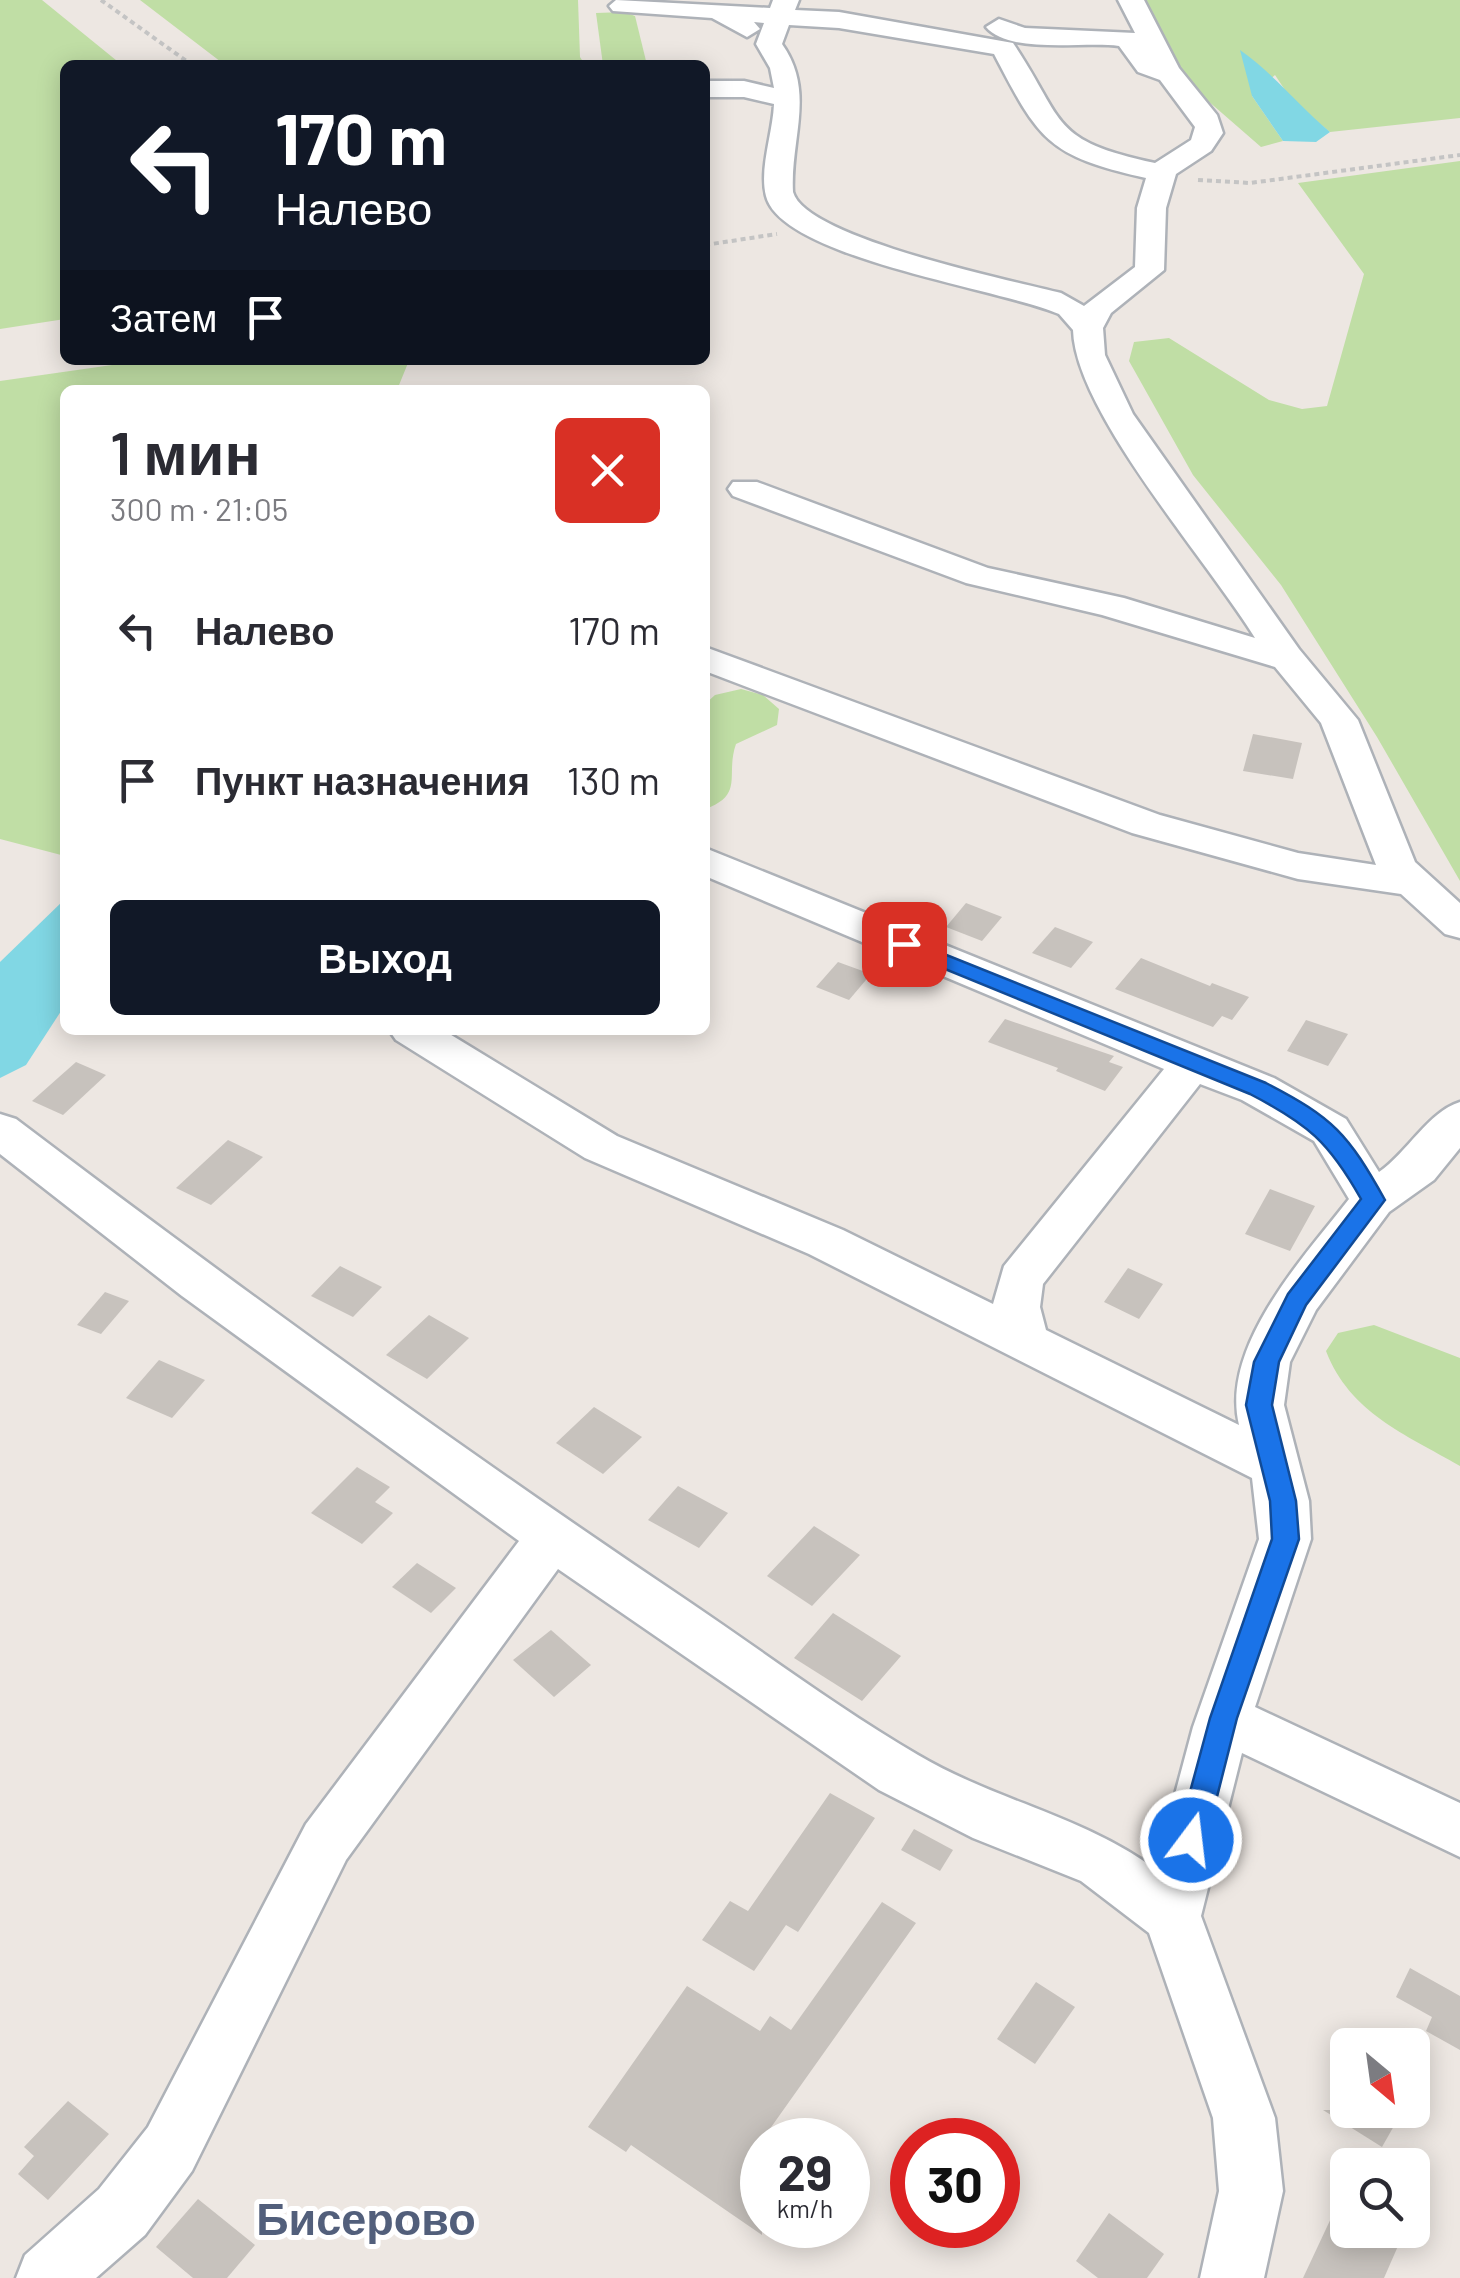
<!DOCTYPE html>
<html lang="ru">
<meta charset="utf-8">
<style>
:root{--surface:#fff;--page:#f7f7f7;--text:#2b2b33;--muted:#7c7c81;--accent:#111827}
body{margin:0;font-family:Barlow,sans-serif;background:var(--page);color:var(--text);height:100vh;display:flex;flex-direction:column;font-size:38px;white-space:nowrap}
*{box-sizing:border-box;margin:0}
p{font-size:32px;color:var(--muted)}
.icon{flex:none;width:55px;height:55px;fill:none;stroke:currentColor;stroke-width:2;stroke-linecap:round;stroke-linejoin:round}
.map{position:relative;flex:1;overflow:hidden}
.details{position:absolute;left:60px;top:385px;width:650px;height:650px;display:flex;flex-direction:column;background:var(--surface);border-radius:15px;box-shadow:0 5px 25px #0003}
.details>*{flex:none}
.top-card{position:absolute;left:60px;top:60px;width:650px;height:305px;border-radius:15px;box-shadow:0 5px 25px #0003;background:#111827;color:#fff;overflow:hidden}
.needle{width:65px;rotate:151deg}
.buttons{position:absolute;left:1330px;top:2028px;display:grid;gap:20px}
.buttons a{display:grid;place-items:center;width:100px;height:100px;border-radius:15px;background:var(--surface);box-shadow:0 5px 25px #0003;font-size:50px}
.speed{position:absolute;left:740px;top:2118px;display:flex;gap:20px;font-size:50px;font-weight:700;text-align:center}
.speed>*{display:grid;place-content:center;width:130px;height:130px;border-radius:50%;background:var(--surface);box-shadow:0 5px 25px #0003;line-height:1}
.speed small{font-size:25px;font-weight:400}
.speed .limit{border:15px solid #d22;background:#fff;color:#111}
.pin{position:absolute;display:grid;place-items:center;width:85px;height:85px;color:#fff;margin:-42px;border-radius:20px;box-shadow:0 5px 15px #0006}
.me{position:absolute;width:110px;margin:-55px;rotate:15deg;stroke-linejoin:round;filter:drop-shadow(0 0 8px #0008)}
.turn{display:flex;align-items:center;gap:35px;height:210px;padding:0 50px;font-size:45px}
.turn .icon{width:130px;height:130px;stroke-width:2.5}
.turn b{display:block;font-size:70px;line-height:85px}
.then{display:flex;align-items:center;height:95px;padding:0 50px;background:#0003;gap:20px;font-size:38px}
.round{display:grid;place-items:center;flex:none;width:105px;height:105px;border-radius:15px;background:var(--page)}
.head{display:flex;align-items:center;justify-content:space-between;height:170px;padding:0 50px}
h1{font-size:60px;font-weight:600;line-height:75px}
.primary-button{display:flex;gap:20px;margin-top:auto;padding:20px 50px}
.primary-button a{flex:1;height:115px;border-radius:15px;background:var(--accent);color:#fff;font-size:40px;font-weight:600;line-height:115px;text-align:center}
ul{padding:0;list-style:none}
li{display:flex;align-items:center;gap:30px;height:150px;padding:0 50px}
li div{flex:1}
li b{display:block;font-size:38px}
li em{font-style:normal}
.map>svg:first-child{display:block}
</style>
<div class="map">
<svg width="1460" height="2278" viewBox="0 0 1460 2278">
<rect width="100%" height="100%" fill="#ede7e2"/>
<g fill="#c0dea5">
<polygon points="0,0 42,0 122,65 65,65 65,319 0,329"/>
<polygon points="140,0 578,0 580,57 585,65 225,65"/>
<polygon points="1144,0 1460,0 1460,118 1330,132 1293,102 1275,75 1252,96 1283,141 1261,147 1161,60"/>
<polygon points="624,12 635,16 647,65 603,65 596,13"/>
<polygon points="1460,161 1460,881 1377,737 1281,585 1193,475 1129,361 1134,342 1169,338 1269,400 1302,409 1327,406 1364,274 1298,183"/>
<polygon points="147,360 408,363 397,390 65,390 65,856 0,839 0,381"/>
<path d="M741,689L763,695L779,709L777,725L736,744C725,775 745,795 705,809V704L715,695Z"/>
<path d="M1374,1325L1460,1358V1466C1405,1434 1350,1413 1326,1351L1338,1333Z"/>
</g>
<g fill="#81d7e4">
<path d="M1240,50C1274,74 1298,105 1330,132L1316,142L1283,141L1252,96Z"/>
<polygon points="65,899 65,1005 26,1065 0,1078 0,962"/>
</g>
<g fill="#c7c2bd">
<polygon points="1253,734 1302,743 1293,779 1243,771"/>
<polygon points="966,903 1002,917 982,941 946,927"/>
<polygon points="1055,927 1093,942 1071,968 1032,953"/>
<polygon points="1141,958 1210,986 1212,983 1249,997 1232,1020 1222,1016 1213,1027 1115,989"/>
<polygon points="838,962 871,974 849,1000 816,987"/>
<polygon points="1005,1019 1114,1056 1109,1062 1123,1067 1105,1091 1056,1071 1058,1068 988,1042"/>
<polygon points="1306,1020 1348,1034 1328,1066 1287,1051"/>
<polygon points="76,1062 106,1075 63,1115 32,1101"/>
<polygon points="228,1140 263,1157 211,1205 176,1188"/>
<polygon points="1270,1189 1315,1206 1290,1251 1245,1234"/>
<polygon points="340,1266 382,1287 353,1317 311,1296"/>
<polygon points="1128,1268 1163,1284 1139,1319 1104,1302"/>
<polygon points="105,1292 129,1301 101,1334 77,1325"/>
<polygon points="429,1315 469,1338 427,1379 386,1355"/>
<polygon points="159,1360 205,1380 172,1418 126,1398"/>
<polygon points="594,1407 642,1437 603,1474 556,1443"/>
<polygon points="357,1467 390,1487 375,1502 393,1513 362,1544 311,1513"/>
<polygon points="678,1486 728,1513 699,1548 648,1520"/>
<polygon points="814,1526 860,1555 812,1606 767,1576"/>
<polygon points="417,1563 456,1588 431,1613 392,1587"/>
<polygon points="833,1613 901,1656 862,1701 794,1658"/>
<polygon points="551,1630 591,1665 554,1697 513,1660"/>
<polygon points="830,1793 875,1818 798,1932 786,1925 754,1971 702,1940 730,1901 748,1911"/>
<polygon points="914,1829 953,1850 940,1871 901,1850"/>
<polygon points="882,1902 916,1923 762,2140 762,2235 631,2145 626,2152 588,2127 687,1986 760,2031 770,2016 791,2030"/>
<polygon points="1410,1968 1460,1996 1460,2050 1426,2031 1432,2017 1396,1997"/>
<polygon points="1036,1982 1075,2007 1035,2064 997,2039"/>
<polygon points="68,2101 109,2134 48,2200 18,2174 34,2156 24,2147"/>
<polygon points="1323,2110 1403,2110 1382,2147"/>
<polygon points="1348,2182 1348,2230 1405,2230 1384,2278 1303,2278"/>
<polygon points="198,2199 255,2245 227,2278 193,2278 156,2247"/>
<polygon points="1109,2213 1164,2254 1147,2278 1098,2278 1076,2261"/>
</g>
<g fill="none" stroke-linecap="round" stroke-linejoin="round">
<defs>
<g id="minor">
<path d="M616,0L770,8L773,0H799L795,10L839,12L1013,43C1066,122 1048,140 1155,163L1191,140L1195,127L1160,80L1138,72L1119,46C1084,41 1010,55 986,27L999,19L1025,28L1135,33L1118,0H1144L1179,68L1217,115L1223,133L1211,151L1176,174L1166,208L1164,270L1111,313L1103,328L1105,355L1133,414L1299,649L1358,720L1415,862L1460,903V938L1445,934L1401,894L1298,879L1132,833L705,671V647L1160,815L1298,853L1376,865L1321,723L1275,667L1102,615L966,583L733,496L728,489L733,482H757L988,568L1124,598L1255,638C1208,561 1075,412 1073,330L1059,314C1002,289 781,258 766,196C759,169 773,132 774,104L744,97H705V81H744L774,88L770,68L756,44L764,23L754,22L760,29L747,37L712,18L613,11L609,6ZM789,25L839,28L994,54C1039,140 1047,156 1146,178L1137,208L1135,267L1084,306L1061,293C1013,281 805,238 793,192C790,139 816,92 782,44Z"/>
<path d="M705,848L1274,1078L1346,1119L1379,1172C1407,1153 1428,1112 1460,1102V1148L1434,1180L1389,1212L1316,1310L1290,1362L1284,1405L1309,1501L1311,1539L1255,1707L1460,1803V1857L1242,1753L1201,1916L1275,2118L1283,2191L1264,2278H1200L1219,2191L1213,2118L1149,1933L1081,1881L973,1838L879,1790L558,1569L346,1860L192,2171L145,2235L96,2278H16L25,2255L99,2189L148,2127L306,1824L519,1541L182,1296L0,1154V1114L16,1119C235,1285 457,1446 685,1599C762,1651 838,1708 918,1755C994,1800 1085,1817 1155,1869L1193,1727L1259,1539L1252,1478L809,1254L585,1158L396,1040L389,1030H443L617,1136L843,1230L993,1304L1004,1266L1164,1069L705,876ZM1200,1084L1242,1100L1314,1141L1349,1199C1304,1257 1220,1346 1239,1425L1046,1330L1040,1307L1043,1284Z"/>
</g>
</defs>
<use href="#minor" stroke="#aeb2b8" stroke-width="5"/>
<g stroke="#c4c4c4" stroke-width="4" stroke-dasharray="5 4" stroke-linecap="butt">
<polyline points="101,0 192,65"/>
<polyline points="1198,180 1250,183 1460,155"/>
<polyline points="705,245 777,234"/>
</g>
<use href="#minor" fill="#fff" fill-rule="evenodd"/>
</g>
<path fill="#1a73e8" stroke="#114b97" stroke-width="2.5" d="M904,938L1266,1083C1334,1118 1348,1134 1385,1200L1306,1305L1279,1362L1272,1405L1296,1501L1299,1539L1237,1718L1206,1840L1201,1850L1191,1854L1181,1850L1177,1840L1210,1718L1272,1539L1270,1501L1246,1405L1254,1362L1288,1294L1361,1199C1329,1142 1308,1124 1250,1094L896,949L893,944Z"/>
<g text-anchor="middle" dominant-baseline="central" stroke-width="10" stroke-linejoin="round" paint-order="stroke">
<g font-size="45" font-weight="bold" fill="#525f7b" stroke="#fff">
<text x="366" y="2217">Бисерово</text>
</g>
</g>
</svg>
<div class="buttons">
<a><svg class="needle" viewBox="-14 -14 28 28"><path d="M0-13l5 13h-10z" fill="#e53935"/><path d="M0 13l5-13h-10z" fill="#7c7c81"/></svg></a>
<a><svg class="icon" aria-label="search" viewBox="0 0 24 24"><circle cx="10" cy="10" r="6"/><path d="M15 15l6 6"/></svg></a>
</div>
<div class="speed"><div>29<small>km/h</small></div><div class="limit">30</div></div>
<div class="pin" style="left:904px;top:944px;background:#d93025"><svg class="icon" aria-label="arrive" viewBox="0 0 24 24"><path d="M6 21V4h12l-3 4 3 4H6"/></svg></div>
<svg class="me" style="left:1191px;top:1840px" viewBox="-20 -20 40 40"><circle r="17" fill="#1a73e8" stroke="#fff" stroke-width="3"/><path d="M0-11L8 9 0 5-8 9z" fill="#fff"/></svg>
<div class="top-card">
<div class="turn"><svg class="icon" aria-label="left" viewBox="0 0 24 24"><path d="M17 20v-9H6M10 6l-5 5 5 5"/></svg><div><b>170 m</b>Налево</div></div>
<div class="then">Затем<svg class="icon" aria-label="arrive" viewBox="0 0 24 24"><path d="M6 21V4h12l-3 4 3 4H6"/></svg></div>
</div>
<section class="details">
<div class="head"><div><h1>1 мин</h1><p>300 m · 21:05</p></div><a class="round" style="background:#d93025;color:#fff"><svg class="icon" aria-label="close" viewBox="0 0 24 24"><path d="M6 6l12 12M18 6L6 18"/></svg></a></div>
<ul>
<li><svg class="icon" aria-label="left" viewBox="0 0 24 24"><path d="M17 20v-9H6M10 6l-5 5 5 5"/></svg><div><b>Налево</b></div><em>170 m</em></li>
<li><svg class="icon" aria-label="arrive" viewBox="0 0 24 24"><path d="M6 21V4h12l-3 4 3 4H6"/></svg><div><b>Пункт назначения</b></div><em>130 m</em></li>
</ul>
<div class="primary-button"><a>Выход</a></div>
</section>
</div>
